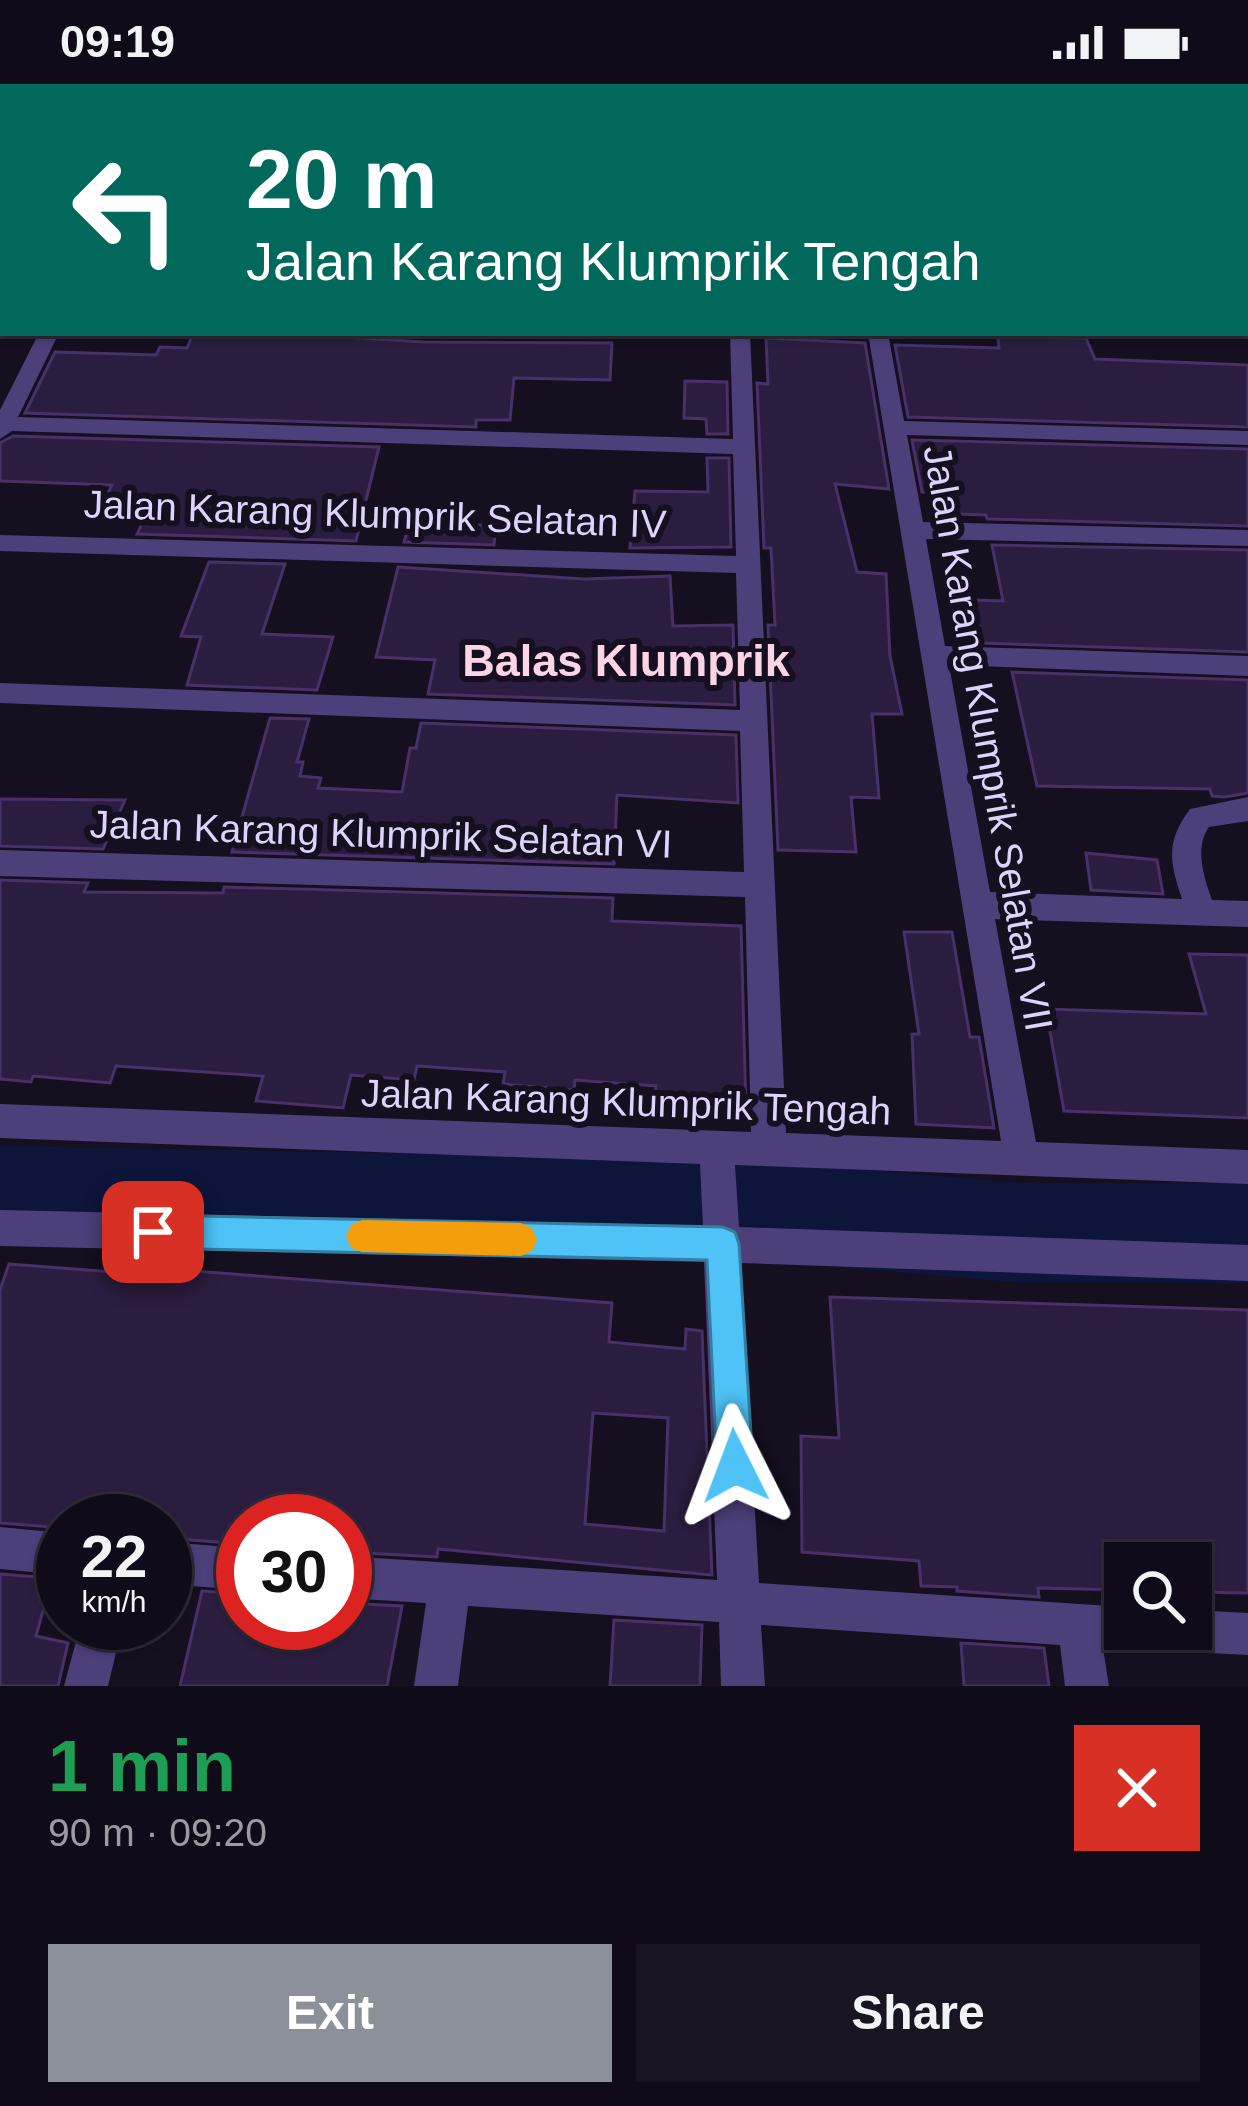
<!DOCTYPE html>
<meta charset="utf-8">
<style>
:root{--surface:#100b18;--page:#191421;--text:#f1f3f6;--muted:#9c9ba2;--line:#302b37;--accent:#8c9099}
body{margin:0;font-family:Helvetica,sans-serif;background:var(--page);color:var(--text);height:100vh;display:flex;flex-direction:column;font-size:45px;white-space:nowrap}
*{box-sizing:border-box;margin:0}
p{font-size:39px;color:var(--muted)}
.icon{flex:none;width:66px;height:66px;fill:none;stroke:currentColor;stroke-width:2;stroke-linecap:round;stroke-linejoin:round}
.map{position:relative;height:1602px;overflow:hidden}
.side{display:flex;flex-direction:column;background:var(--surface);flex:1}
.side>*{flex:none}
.guide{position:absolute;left:0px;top:0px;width:1248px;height:252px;box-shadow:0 3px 9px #0004,0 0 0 3px var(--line);background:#00695c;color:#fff;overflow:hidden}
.tools{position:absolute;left:1104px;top:1458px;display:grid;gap:24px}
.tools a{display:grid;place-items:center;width:108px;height:108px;border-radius:0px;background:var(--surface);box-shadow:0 3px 9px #0004,0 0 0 3px var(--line);font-size:60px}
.speed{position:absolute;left:36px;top:1410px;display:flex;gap:24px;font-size:60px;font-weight:700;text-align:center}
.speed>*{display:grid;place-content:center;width:156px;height:156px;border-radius:50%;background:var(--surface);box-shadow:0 3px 9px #0004,0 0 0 3px var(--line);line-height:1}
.speed small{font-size:30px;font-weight:400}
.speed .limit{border:18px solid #d22;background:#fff;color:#111}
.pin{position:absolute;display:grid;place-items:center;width:102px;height:102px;color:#fff;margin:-51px;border-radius:24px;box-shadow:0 6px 18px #0006}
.me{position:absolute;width:132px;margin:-66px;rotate:357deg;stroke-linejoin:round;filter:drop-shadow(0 0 9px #0008)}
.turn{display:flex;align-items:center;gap:42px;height:252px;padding:0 48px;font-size:54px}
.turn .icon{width:156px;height:156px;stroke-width:2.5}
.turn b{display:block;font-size:84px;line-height:102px}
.round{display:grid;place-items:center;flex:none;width:126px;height:126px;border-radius:0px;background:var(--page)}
.headline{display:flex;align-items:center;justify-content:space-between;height:204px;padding:0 48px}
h1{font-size:72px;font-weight:600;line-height:90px;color:#1e9e55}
.action{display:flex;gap:24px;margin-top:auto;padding:24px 48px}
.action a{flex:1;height:138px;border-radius:0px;background:var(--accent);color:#fff;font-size:48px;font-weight:600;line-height:138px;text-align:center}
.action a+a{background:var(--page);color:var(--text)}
.status{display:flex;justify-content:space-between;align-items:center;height:84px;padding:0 60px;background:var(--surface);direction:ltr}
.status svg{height:33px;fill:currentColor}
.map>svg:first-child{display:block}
</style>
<div class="status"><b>09:19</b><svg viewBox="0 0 49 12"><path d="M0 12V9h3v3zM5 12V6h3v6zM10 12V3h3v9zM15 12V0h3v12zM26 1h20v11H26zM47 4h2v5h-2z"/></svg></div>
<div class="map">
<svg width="1248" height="1602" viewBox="0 0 1248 1602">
<rect width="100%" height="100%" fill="#150f20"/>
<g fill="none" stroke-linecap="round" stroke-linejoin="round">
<polygon fill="#0e153a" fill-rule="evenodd" points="0,1062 744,1075 1020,1099 1248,1099 1248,1199 1020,1199 744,1175 0,1160"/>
</g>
<g fill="#2b1d3f" stroke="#473168" stroke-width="3" fill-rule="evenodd">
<polygon points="280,249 424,258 612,259 610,296 514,294 510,336 476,336 476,343 25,329 55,268 156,271 160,263 187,264 192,252 279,253"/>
<polygon points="998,253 1086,254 1095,275 1248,281 1248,343 908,333 895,261 999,264"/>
<polygon points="766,254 865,259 889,405 835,400 857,488 886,490 890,572 902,630 872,630 879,714 851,713 856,768 778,766 768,541 775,541 771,464 764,464 757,299 768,300"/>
<polygon points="685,297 727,298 728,350 707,350 706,335 684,334"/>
<polygon points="13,352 379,363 356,457 137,450 151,421 103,419 112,401 0,397 0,359"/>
<polygon points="912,356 1248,365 1248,442 987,435 986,431 957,430 953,410 922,408"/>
<polygon points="707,374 729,374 731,463 630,464 635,407 708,408"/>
<polygon points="455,441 496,441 494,461 404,458 407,448 455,450"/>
<polygon points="992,461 1248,466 1248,568 982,559 974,516 1003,517"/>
<polygon points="209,478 285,480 262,550 333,553 317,606 187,601 201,553 181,552"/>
<polygon points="398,483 584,495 670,492 673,542 733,541 735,621 428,610 435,576 376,573"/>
<polygon points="1012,588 1248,596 1248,709 1224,713 1212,712 1210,705 1037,702"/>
<polygon points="270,634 309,635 297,678 303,678 300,692 321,694 318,704 402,708 410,664 416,664 421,639 736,651 738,719 617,711 614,780 232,768"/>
<polygon points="0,715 125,716 103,765 0,762"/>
<polygon points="1086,769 1157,776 1163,810 1091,806"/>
<polygon points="0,796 88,799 84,808 223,809 224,803 613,814 612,837 741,842 746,1025 655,1013 656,1002 575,996 574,1006 503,1000 505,988 417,982 414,996 351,991 343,1024 256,1017 263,992 116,982 110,999 33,992 31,998 0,995"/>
<polygon points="904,848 952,848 970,953 979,953 994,1044 916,1040 912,950 919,950"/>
<polygon points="1189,870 1248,871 1248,1034 1064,1027 1046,925 1206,930"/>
<path d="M9,1180L139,1190L141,1183L612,1219L609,1258L685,1265L686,1245L702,1247L712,1491L438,1465L437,1473L346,1468L351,1437H243V1460L165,1454V1437H63V1444L0,1439V1206ZM593,1329L668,1334L664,1447L585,1440Z"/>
<polygon points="830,1213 1248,1226 1248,1509 1191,1508 1191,1479 1125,1479 1125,1506 1038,1504 1039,1513 957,1507 957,1503 921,1502 919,1477 802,1468 801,1352 839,1354"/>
<polygon points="0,1490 52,1494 36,1552 68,1559 58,1602 0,1602"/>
<polygon points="202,1507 243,1510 243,1539 345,1539 345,1519 402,1522 387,1602 180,1602"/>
<polygon points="614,1536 702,1541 700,1602 610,1602"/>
<polygon points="961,1559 1044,1564 1049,1602 964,1602"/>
</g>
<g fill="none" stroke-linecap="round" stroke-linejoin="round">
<g fill="#4d3f7a" fill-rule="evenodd">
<polygon points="918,0 934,0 935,3 919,3"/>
<polygon points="1245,81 1248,81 1245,92"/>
<rect x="0" y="197" width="3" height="12"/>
<rect x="1245" y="228" width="3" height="12"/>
<path d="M39,249H59L18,333L733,355L730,249H750L786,1049L1001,1057L868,249H888L904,337L1248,347V361L907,351L923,438L1248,446V462L926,455L945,562L1248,572V592L949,581L990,808L1182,815C1169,777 1166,757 1190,725L1248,713V737L1209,743C1194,764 1204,793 1212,816L1248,817V843L995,835L1036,1058L1248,1066V1100L735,1081L739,1143L1248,1161V1197L741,1179L759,1499L1125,1523V1545H1191V1526L1248,1529V1571L1149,1566L1136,1561L1103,1564L1109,1602H1065L1060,1561L761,1541L765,1602H721L719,1538L468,1522L458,1602H414L426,1519L345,1514V1472L717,1496L704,1178L0,1162V1126L703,1142L700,1080L0,1054V1020L751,1048L745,813L0,792V766L744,788L740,647L0,619V599L740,626L736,489L0,467V451L736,472L733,370L12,347L0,355V326Z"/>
<polygon points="0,1443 63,1449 63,1491 0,1485"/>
<polygon points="165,1458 243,1464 243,1506 165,1500"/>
<polygon points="81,1539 123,1539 108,1602 64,1602"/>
</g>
<polygon fill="#8f73f1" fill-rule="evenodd" points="1245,5 1248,6 1248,19 1245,18"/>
</g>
<polygon fill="#4fc3f7" stroke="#337fa1" stroke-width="3" points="153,1131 723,1143 735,1148 739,1160 753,1382 748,1395 735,1400 722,1395 717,1382 707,1176 153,1164 141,1159 136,1148 141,1136"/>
<polygon fill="#f59e0b" points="362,1136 521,1139 532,1144 537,1156 532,1167 521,1172 362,1168 351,1164 346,1152 351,1141"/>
<g text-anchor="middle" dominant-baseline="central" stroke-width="12" stroke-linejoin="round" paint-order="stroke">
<g font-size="39" fill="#dfd2fb" stroke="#150f20">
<text transform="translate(375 430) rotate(2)">Jalan Karang Klumprik Selatan IV</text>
<text transform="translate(988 654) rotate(80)">Jalan Karang Klumprik Selatan VII</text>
<text transform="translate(381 750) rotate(2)">Jalan Karang Klumprik Selatan VI</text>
<text transform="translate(626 1018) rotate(2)">Jalan Karang Klumprik Tengah</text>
</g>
<g font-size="45" font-weight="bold" fill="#fbd4e5" stroke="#150f20">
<text x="626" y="576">Balas Klumprik</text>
</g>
</g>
</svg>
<div class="tools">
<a><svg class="icon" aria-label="search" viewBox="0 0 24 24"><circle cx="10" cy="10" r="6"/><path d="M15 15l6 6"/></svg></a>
</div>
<div class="speed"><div>22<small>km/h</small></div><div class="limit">30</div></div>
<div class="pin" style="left:153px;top:1148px;background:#d93025"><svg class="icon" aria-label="arrive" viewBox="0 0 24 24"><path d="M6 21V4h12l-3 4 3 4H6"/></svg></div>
<svg class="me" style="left:735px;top:1382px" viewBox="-20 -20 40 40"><path d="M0-17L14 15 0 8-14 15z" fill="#4fc3f7" stroke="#fff" stroke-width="4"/></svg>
<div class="guide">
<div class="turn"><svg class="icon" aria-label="left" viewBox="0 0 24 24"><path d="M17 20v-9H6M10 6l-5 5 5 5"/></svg><div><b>20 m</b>Jalan Karang Klumprik Tengah</div></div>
</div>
</div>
<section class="side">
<div class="headline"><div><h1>1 min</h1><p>90 m · 09:20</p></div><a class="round" style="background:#d93025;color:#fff"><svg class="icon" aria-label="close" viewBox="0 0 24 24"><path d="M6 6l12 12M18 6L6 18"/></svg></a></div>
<div class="action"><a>Exit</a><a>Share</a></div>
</section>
